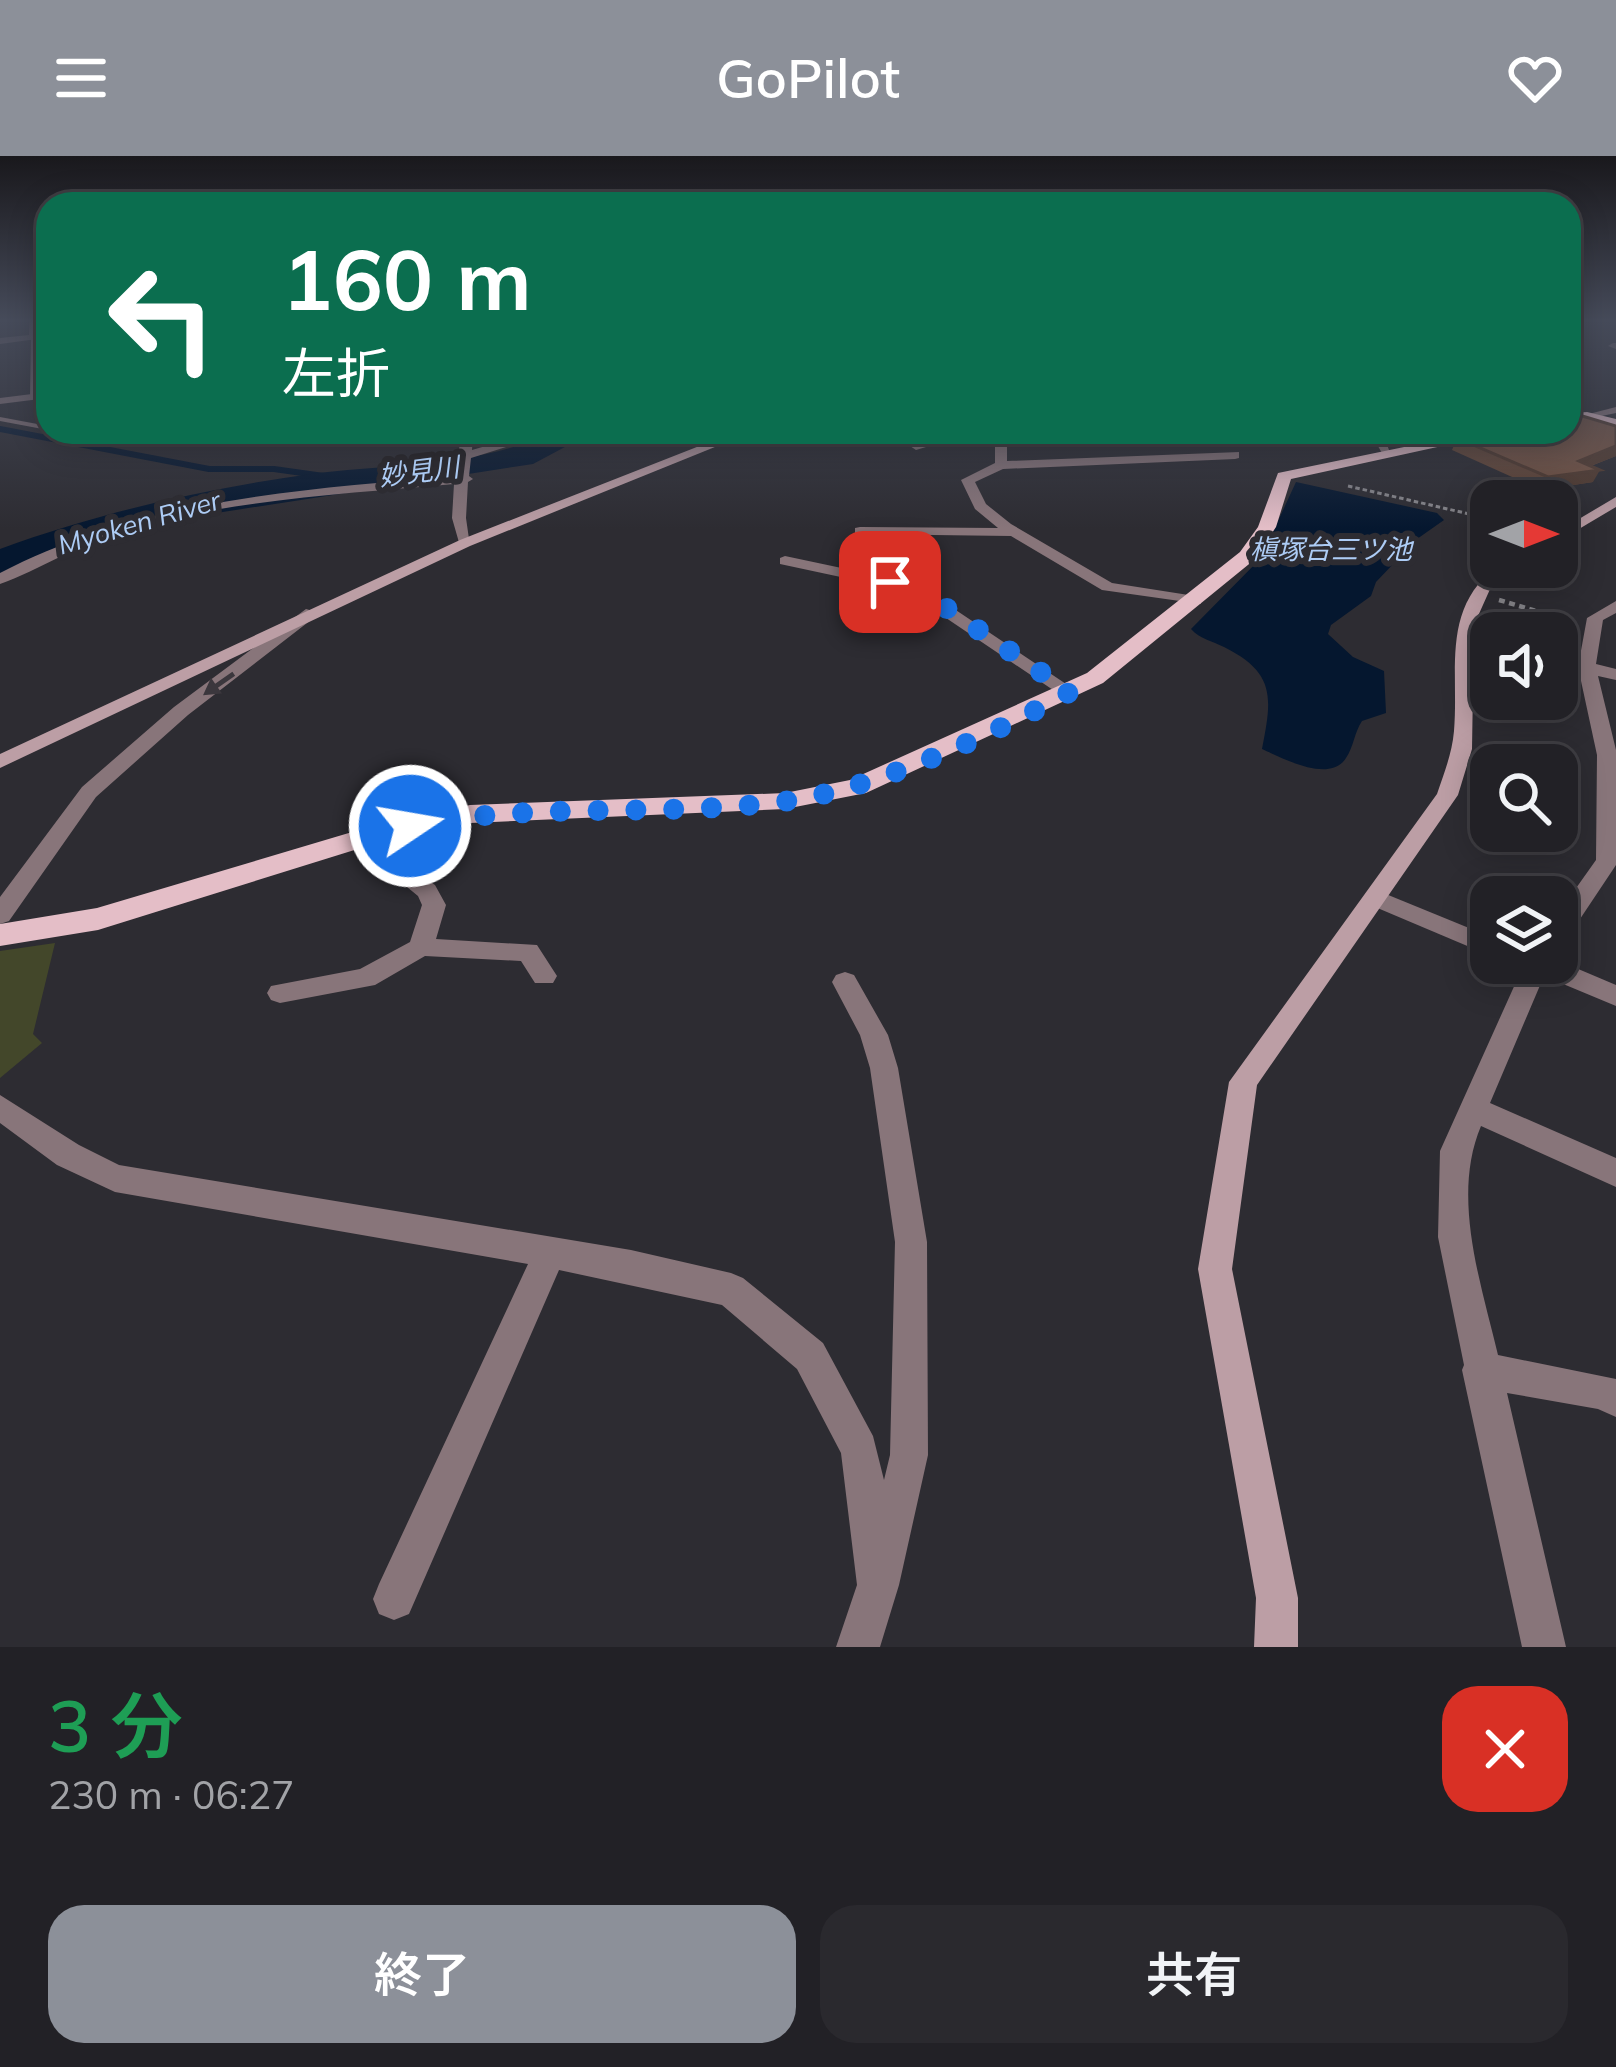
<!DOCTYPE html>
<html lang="ja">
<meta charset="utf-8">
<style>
:root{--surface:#222126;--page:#2a292e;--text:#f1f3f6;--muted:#a2a3a7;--line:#3f3e43;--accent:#8c9099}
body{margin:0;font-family:Mulish,"Noto Sans JP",sans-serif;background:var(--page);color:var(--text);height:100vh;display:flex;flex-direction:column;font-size:45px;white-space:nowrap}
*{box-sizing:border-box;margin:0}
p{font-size:39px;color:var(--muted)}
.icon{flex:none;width:66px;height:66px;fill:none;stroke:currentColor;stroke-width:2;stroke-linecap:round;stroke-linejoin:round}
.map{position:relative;height:1491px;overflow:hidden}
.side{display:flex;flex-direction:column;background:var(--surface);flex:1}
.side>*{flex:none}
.guide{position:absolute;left:36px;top:36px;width:1545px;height:252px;border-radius:36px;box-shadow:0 6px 30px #0003,0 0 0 3px var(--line);background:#0b6e4f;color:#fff;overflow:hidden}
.needle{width:78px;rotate:90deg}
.controls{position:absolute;left:1470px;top:324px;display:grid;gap:24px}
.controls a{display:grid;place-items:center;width:108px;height:108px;border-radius:24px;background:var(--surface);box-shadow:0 6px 30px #0003,0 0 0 3px var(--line);font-size:60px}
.pin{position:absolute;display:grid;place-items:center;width:102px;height:102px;color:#fff;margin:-51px;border-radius:24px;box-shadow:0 6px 18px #0006}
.me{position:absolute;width:132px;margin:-66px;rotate:78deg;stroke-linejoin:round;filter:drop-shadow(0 0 9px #0008)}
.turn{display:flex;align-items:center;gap:42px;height:252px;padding:0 48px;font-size:54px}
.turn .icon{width:156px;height:156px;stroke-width:2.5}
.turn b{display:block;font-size:84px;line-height:102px}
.round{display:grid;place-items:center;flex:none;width:126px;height:126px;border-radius:36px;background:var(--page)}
.overview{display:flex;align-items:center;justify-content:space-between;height:204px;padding:0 48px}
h1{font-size:72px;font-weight:600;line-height:90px;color:#1e9e55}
.primary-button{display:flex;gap:24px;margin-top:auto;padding:24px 48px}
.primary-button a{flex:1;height:138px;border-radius:36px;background:var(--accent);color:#fff;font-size:48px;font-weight:600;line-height:138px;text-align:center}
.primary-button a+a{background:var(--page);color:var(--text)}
header{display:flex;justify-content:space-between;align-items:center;height:156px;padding:0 48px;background:var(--accent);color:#fff;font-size:54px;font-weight:600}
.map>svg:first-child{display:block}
</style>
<header><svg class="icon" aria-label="menu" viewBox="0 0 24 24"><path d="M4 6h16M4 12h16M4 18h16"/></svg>GoPilot<svg class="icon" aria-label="heart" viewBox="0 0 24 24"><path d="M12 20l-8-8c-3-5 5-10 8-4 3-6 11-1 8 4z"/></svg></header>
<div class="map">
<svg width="1616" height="1491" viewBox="0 0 1616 1491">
<rect width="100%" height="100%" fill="#2d2c32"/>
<polygon fill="#43472a" points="55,787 33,878 42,887 0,922 0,795"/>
<path fill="#05172f" d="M1296,326L1437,357L1444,364L1417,383L1376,426L1371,440L1331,469L1328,478L1353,501L1384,515L1386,557L1362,565C1354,577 1354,590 1346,602C1330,628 1282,602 1262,593C1272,542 1276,517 1224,491C1212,485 1200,483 1191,473L1261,402Z"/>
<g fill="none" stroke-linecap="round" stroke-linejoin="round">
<polyline stroke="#05172f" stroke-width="6" points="0,273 209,313 274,313 352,324"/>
<path fill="#05172f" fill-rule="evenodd" d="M552,276H593L533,308L184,362L0,419V393C101,356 204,333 311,318C389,308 481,311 552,276Z"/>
<polyline stroke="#87868b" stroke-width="3" stroke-dasharray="4.5 3" stroke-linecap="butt" points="1348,330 1491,363"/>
<polyline stroke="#87868b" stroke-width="4.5" stroke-dasharray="6 4.5" stroke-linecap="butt" points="1499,444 1573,466"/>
<g fill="#88757a" fill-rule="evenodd">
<polygon points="48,177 48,181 37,182 36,241 33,243 30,241 31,181"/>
<polygon points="0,261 48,270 48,274 0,265"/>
<polygon points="64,276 113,276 109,278 68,278"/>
<polygon points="171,276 185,276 181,278"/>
</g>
<g fill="#88757a" fill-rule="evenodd">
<polygon points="29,164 39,164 37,183 0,188 0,182 29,179"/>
<polygon points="1613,187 1616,187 1616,193 1608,190"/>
<polygon points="48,236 48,242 0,248 0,242"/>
<polygon points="1616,251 1616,257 1587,263 1581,260"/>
<path d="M461,276H473L472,294L534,276H553L471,302L469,320L473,323L468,326L466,362L470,390H460L452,362L454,328C342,338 227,344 118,376C76,389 40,414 0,428V417C143,343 298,334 456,320Z"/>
<polygon points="956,276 976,276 916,294 910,290"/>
<polygon points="995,276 1007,276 1007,305 1239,296 1239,302 1235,303 1003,313 975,326 986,348 1011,368 1112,427 1195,440 1201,442 1201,448 1102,434 1011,380 855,378 855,372 860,371 998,372 975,353 961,324 995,307"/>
<polygon points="1370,276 1382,276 1391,299 1383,299"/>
<polygon points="785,400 917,428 1078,536 1069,542 1062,540 906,435 780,408 780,402"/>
<polygon points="1616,445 1616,457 1603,464 1596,508 1616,513 1616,524 1598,520 1616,594 1616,709 1566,784 1557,787 1557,759 1596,704 1597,599 1578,511 1587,462"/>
<polygon points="306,453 320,457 188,559 96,641 9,765 0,768 0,741 82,631 174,551"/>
<polygon points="410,663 421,670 420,719 435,729 446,749 436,783 537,789 557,820 553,827 535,827 521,805 425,800 375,829 280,847 271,844 267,837 271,830 360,813 410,786 422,749 418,740 396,722 399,670"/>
<polygon points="1376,734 1491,781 1491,800 1368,748 1364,742"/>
<path d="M1557,804L1616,829V850L1544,820L1490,947L1616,1002V1031L1481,970C1451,1041 1481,1127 1498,1199L1616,1223V1261L1598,1253L1507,1237L1566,1491H1522L1462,1214L1464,1209L1438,1081L1440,995L1521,815L1515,807Z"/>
<polygon points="845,816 854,819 888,879 898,912 927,1086 928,1299 899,1429 880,1491 836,1491 857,1429 841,1297 797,1213 722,1149 559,1114 409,1458 394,1464 379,1458 373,1443 379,1428 528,1108 115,1036 57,1009 0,967 0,939 79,989 119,1009 631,1094 731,1117 743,1122 823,1187 873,1280 884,1324 890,1299 895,1086 870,912 860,879 832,826 836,819"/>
</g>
<g fill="#bc9ea5" fill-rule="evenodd">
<polygon points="1569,252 1591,258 1593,260 1587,263 1569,259"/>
<polygon points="735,276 752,276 470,390 0,612 0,598 460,384"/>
<polygon points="1616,341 1616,351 1557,386 1557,376"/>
<path d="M1496,411H1514L1491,431L1474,469L1472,593L1458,639L1257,929L1232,1113L1298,1442V1491H1254L1256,1442L1198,1113L1229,926L1437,638C1444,617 1452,598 1454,575C1459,514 1441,454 1496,411Z"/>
</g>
<g fill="#e4bec7" fill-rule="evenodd">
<polygon points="1587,256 1616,263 1616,272 1587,264 1569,267 1569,259"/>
<polygon points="1477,276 1506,276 1291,323 1276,371 1254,404 1103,527 866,637 785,653 470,667 393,682 98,774 0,790 0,768 97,752 379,668 470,649 785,637 850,624 1087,517 1240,396 1258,371 1278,317"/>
</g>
</g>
<polygon fill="#67493a" points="1616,270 1616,300 1591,310 1593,326 1541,334 1452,294 1457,282"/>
<g fill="#543c30">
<polygon points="1616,290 1616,300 1572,317 1579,305"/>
<polygon points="1600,314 1593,326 1541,334 1548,321"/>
</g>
<polygon fill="#785544" stroke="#543c30" stroke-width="3" points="1569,256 1616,270 1616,290 1579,305 1600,314 1548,321 1457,282 1483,276 1569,276"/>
<defs><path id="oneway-solid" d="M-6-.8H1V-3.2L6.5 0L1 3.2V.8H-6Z" transform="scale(3)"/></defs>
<use fill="#3b373d" href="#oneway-solid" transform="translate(219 528) rotate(145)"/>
<linearGradient id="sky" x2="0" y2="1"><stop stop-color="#19181c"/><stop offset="0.44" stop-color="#464b5a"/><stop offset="1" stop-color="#464b5a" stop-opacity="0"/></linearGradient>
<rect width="1616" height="373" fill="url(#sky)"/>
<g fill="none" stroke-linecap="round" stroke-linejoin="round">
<path stroke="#1a73e8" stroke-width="21" stroke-dasharray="0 37.8" d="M410,670C535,645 662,662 787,645C874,633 992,579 1070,536L930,441L890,426"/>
</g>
<g text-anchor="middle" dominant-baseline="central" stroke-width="12" stroke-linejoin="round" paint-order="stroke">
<g font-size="27" font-style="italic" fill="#adccf5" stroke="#2d2c32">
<text transform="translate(419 315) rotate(-7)">妙見川</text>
<text transform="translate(139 366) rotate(-16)">Myoken River</text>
<text x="1331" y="393">槇塚台三ツ池</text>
</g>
</g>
</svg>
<div class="controls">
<a><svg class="needle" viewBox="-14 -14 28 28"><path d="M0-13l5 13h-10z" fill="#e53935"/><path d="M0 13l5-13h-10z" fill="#a2a3a7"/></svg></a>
<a><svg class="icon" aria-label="sound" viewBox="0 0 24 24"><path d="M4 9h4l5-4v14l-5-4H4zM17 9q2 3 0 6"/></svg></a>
<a><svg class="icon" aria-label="search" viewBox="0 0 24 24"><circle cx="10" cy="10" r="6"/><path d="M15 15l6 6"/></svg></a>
<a><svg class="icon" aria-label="layers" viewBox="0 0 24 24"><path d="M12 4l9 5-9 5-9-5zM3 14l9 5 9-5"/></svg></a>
</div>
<div class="pin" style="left:890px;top:426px;background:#d93025"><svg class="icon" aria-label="arrive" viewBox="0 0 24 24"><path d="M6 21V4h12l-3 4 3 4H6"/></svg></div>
<svg class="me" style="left:410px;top:670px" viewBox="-20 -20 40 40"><circle r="17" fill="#1a73e8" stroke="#fff" stroke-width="3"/><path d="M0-11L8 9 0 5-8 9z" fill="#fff"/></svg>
<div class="guide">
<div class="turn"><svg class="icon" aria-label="left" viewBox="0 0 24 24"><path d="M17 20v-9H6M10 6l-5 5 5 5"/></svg><div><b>160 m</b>左折</div></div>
</div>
</div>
<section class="side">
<div class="overview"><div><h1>3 分</h1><p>230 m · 06:27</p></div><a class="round" style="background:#d93025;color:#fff"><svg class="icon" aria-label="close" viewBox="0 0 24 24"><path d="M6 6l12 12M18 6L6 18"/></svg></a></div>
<div class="primary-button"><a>終了</a><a>共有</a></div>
</section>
